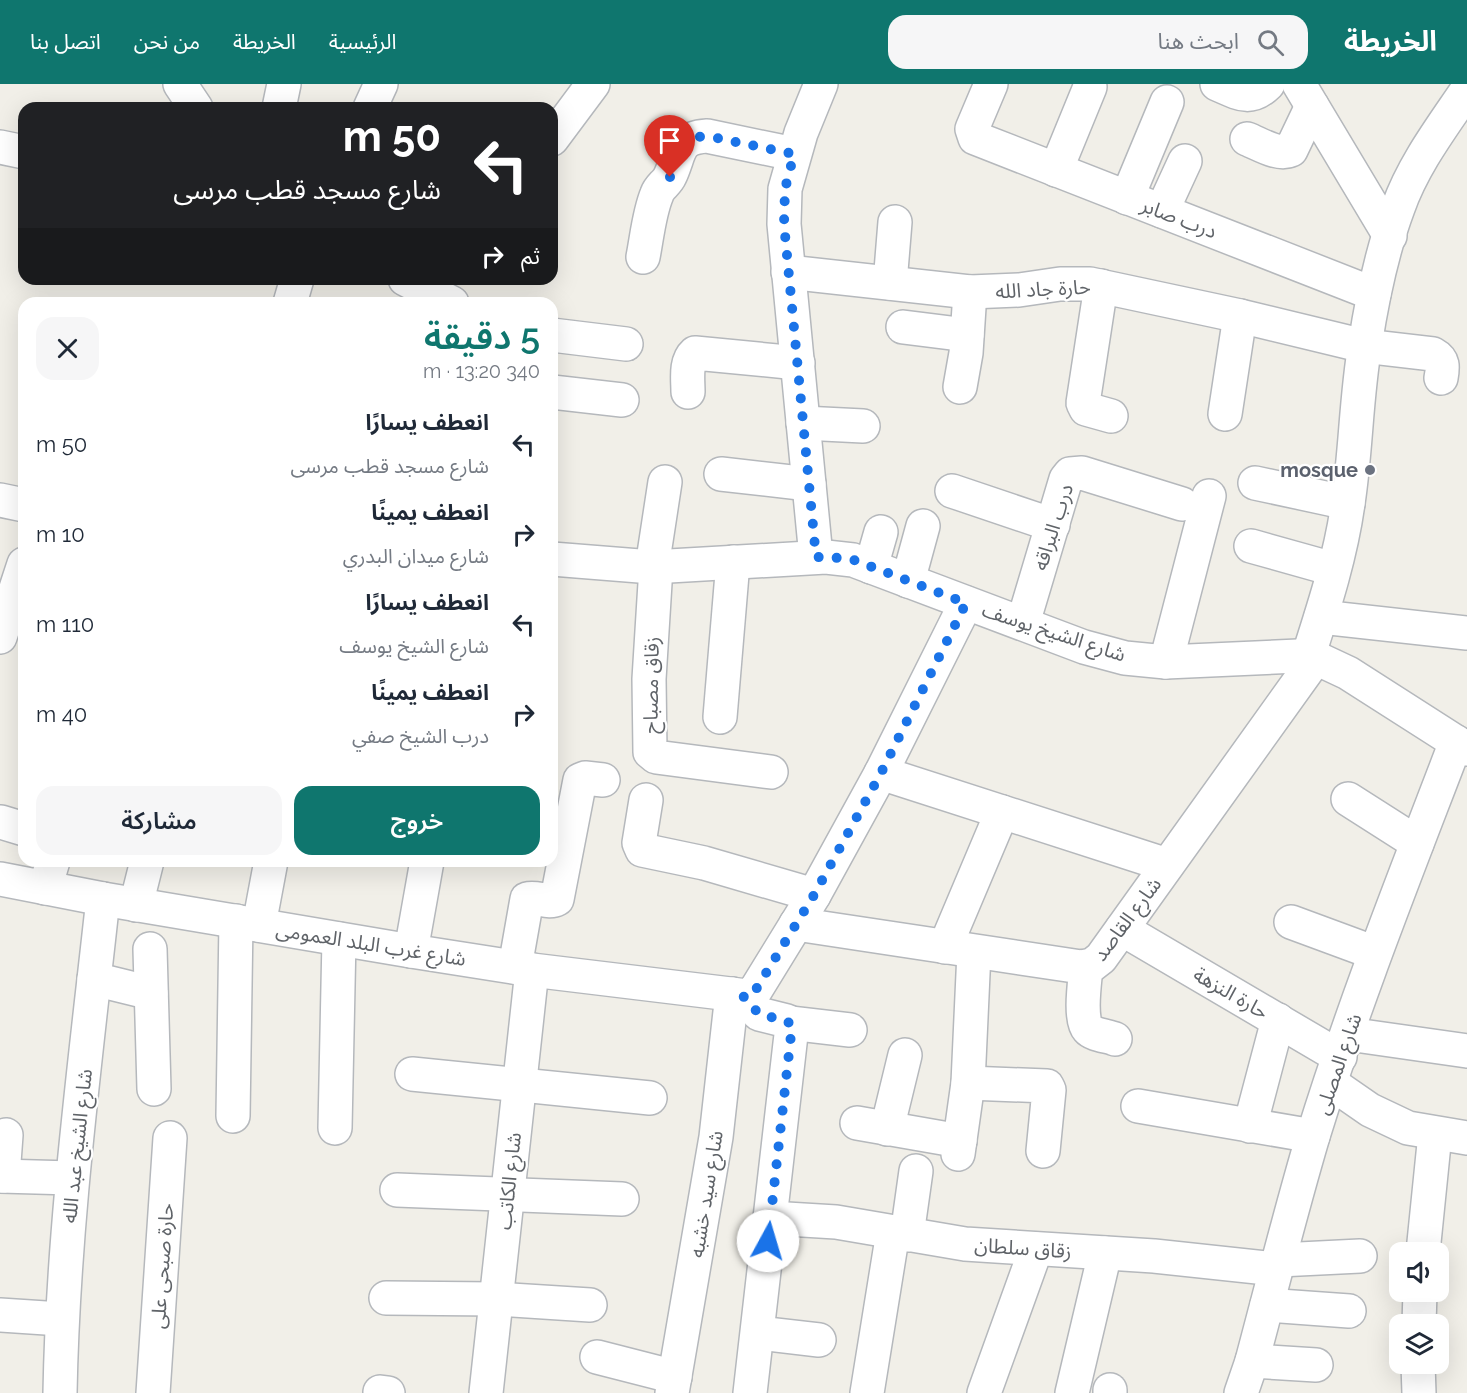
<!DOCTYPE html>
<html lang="ar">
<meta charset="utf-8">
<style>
:root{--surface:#fff;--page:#f6f6f7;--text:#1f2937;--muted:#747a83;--accent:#0f766e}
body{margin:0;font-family:Raleway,"Noto Sans Arabic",sans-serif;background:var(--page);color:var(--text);direction:rtl;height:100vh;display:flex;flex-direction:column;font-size:22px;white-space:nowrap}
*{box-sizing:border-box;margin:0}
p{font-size:20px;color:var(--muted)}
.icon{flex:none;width:33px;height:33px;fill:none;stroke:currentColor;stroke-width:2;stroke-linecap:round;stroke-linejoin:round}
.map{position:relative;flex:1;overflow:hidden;direction:ltr}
.details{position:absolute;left:18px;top:213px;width:540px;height:570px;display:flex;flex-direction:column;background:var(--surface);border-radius:18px;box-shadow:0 6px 24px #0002;direction:rtl}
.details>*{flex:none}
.top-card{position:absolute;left:18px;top:18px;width:540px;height:183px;border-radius:18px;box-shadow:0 6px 24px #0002;direction:rtl;background:#202124;color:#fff;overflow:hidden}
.fabs{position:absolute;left:1389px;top:1158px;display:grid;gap:12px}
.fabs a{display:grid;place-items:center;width:60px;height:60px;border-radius:12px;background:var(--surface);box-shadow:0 6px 24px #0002;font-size:30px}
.pin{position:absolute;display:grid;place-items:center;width:51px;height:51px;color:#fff;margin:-62px -26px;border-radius:50% 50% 50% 0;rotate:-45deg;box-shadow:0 0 6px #0007}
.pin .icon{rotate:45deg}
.me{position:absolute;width:66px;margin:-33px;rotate:6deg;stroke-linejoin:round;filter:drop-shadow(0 0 4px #0008)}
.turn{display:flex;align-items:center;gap:21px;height:126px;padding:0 18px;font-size:27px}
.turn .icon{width:78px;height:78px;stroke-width:2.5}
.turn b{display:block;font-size:42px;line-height:51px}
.then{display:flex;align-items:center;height:57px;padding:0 18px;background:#0003;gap:12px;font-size:22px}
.round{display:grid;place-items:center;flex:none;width:63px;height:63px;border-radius:18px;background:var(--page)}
.headline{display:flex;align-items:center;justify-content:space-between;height:102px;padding:0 18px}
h1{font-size:36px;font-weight:600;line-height:45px;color:var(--accent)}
.cta{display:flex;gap:12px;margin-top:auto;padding:12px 18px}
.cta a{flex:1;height:69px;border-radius:18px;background:var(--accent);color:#fff;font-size:24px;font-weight:600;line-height:69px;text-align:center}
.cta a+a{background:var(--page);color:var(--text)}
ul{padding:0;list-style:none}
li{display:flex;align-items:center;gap:18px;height:90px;padding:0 18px}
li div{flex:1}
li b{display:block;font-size:22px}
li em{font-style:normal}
header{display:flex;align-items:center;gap:36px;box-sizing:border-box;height:84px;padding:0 30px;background:var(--accent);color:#fff}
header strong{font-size:28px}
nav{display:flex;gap:33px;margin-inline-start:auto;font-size:21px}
.search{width:420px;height:54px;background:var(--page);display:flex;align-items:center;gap:15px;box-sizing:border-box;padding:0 21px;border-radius:18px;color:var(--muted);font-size:22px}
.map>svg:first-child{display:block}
</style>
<header>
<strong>الخريطة</strong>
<div class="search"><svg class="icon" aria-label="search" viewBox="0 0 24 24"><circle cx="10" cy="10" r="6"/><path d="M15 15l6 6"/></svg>ابحث هنا</div>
<nav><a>الرئيسية</a><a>الخريطة</a><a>من نحن</a><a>اتصل بنا</a></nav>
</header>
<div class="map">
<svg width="1467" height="1309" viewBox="0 0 1467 1309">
<rect width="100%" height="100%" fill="#f1efe8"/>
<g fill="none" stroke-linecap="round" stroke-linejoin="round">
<defs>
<g id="minor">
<polyline points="180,0 196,24"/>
<polyline points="991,0 972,45 975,54 1374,210"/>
<path d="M1217,0C1238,9 1250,18 1268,0"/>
<polyline points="1299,0 1390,152"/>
<polyline points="279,24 284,0"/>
<polyline points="370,24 381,0"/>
<polyline points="552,55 593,0"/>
<path d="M1247,55C1260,60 1278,72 1291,66L1312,22"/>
<polyline points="0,63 24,68"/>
<polyline points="1056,86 1090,3"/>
<polyline points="1127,114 1167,18"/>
<polyline points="1162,127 1185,77"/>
<path d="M643,173C647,153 649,129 657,110C659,103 667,99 670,92C681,69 676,54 707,52L794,70"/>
<path d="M788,188L970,208L1019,206L1060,200H1090L1240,232L1364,262L1433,270C1444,276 1443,283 1441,294"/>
<polyline points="405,195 452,219"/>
<polyline points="890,199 895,138"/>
<polyline points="1101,202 1083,319 1086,325 1111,332"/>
<polyline points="290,219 297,195"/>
<polyline points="903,243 967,251"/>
<polyline points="552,251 626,260"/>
<polyline points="960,303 966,269 970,208"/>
<polyline points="552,308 622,316"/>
<path d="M688,308C688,295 685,278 695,269L798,279"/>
<polyline points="1225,330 1240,232"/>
<polyline points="803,339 863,342"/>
<polyline points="721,390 809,400"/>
<polyline points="1255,399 1348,419"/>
<polyline points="952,407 1053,441"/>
<polyline points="0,416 24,421"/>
<polyline points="1251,462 1333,485"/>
<polyline points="816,473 784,140 785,105 801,49 821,0"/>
<polyline points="652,483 665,398"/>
<polyline points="656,483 649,595 650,668 656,673 771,688"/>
<polyline points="871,483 881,448"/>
<polyline points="908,497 923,442"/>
<polyline points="1321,533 1467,549"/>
<polyline points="1023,539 1066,395 1070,390 1082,389 1182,420"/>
<polyline points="0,553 24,480"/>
<path d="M1308,573C1324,523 1341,471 1348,419C1356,367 1356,313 1365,261C1372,215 1382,167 1398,124C1413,81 1442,43 1467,6"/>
<polyline points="1166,578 1209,412"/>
<polyline points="720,633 733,478"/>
<polyline points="881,689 1167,781"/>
<polyline points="1348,715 1417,759"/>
<polyline points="646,716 639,759 642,766 704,779 814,811"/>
<polyline points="1,738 24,745"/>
<polyline points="45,804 53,777"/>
<polyline points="136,821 147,777"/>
<polyline points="1291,838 1375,869"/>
<polyline points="796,840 1081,883 1092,881 1101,874 1316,574"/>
<polyline points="259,841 271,777"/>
<polyline points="1122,845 1340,973"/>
<polyline points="945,863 1002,728"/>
<polyline points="150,865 154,1005"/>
<polyline points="411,867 427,777"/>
<path d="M515,883L527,815C537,812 548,820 557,815L580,696L585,694L603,696"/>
<path d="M1086,883C1085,896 1079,935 1088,945C1093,951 1108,952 1115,955"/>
<polyline points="94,895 151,909"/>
<polyline points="743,912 759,930 787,937 792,942 750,1309"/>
<polyline points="790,939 850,946"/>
<polyline points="1348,950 1467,967"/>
<polyline points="412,990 650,1014"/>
<polyline points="968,999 1047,1002 1049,1006 1043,1067"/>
<polyline points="1331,999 1370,1026 1408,1044 1467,1054"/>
<polyline points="1138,1022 1313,1052"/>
<polyline points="233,1032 236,837"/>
<polyline points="857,1039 960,1057"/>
<polyline points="1250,1042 1278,936"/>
<polyline points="335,1044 339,855"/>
<polyline points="887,1045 905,971"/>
<polyline points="958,1070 968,999 974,868"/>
<polyline points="0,1092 72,1094"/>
<polyline points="3,1092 6,1051"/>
<polyline points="397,1106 622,1115"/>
<polyline points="770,1134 836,1138 965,1160 1154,1172 1276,1185"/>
<polyline points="907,1151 916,1087"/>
<polyline points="1423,1168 1435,1050"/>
<polyline points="1279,1176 1360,1172"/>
<polyline points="386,1214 496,1215 590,1221"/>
<polyline points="1267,1221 1349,1227"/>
<polyline points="0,1231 61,1235"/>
<polyline points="1419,1240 1420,1208"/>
<polyline points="758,1249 819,1256"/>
<polyline points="597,1273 675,1293"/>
<polyline points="1252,1277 1316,1281"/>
<polyline points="1418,1280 1419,1309"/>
<polyline points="380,1308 388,1309"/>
<path d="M60,1309C63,1144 85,980 103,815"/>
<polyline points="153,1309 170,1054"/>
<polyline points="486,1309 532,886"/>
<polyline points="672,1309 716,1053 732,910"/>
<polyline points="867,1309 893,1148"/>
<polyline points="984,1309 1036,1165"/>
<polyline points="1072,1309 1105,1169"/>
<polyline points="1110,1309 1110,1306"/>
<path d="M1241,1309L1252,1277C1272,1202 1291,1126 1313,1052C1354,919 1406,789 1456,658"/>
</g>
<g id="tertiary">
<polyline points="552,475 652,483 826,473 853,476 1084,563 1125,574 1166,578 1298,572 1316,574 1348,589 1467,665"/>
<polyline points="0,795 103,815 411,867 532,886 747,912 755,907 814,811 881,689 966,519"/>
</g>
</defs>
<use href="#minor" stroke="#b5b8bc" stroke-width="36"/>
<use href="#tertiary" stroke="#b5b8bc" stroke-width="36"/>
<use href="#minor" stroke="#fff" stroke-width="33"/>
<use href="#tertiary" stroke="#fff" stroke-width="33"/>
</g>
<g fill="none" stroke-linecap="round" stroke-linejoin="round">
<path stroke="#1a73e8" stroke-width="10" stroke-dasharray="0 18" d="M670,93C679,70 677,54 707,52L794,70L785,105L784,140L816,473L840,474L854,476L966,519L881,689L814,811L755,907L752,910L743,912L759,930L787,937L792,942L768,1157"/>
</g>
<circle fill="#6b7280" stroke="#fff" stroke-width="2" cx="1370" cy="386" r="6"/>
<g text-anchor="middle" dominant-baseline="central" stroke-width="4.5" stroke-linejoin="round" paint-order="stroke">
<g font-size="20" fill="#5f6368" stroke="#fff">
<text transform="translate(1179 134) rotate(21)">درب صابر</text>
<text transform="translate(1043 205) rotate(-3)">حارة جاد الله</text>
<text transform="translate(1053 443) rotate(-72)">درب البراقه</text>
<text transform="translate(1054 548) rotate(18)">شارع الشيخ يوسف</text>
<text transform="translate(651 601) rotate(-89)">زقاق مصباح</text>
<text transform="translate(1127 835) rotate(-53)">شارع القاصد</text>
<text transform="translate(371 860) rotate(9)">شارع غرب البلد العمومى</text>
<text transform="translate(1231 909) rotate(30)">حارة النزهة</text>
<text transform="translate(1338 980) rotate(-71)">شارع المصلى</text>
<text transform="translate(77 1062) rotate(-84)">شارع الشيخ عبد الله</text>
<text transform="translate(509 1097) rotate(-84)">شارع الكاتب</text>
<text transform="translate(706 1110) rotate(-81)">شارع سيد خشبه</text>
<text transform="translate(1023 1164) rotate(4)">زقاق سلطان</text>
<text transform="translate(162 1182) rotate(-86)">حارة صبحى على</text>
</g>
<g font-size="20" font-weight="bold" fill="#5b616d" stroke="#fff" text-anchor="end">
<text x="1358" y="386">mosque</text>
</g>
</g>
</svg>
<div class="fabs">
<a><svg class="icon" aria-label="sound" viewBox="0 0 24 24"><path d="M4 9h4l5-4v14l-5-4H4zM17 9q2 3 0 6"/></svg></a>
<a><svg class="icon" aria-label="layers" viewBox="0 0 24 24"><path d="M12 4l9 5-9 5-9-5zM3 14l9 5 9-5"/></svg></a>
</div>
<div class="pin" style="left:670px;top:93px;background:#d93025"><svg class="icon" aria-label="arrive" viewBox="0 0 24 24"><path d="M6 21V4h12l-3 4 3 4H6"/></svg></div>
<svg class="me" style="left:768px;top:1157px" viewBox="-20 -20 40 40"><circle r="19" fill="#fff"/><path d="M0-13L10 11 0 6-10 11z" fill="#1a73e8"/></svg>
<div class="top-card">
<div class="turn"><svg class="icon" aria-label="left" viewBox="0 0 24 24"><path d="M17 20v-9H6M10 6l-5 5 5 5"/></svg><div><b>50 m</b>شارع مسجد قطب مرسى</div></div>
<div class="then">ثم<svg class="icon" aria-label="right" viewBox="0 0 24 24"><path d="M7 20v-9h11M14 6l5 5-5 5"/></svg></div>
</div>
<section class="details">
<div class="headline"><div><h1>5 دقيقة</h1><p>340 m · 13:20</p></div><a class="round"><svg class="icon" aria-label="close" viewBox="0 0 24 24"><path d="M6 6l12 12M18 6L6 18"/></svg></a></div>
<ul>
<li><svg class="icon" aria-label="left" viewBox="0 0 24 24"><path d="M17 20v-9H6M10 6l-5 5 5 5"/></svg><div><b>انعطف يسارًا</b><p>شارع مسجد قطب مرسى</p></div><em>50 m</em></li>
<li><svg class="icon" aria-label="right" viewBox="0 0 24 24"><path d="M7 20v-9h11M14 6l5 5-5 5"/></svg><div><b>انعطف يمينًا</b><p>شارع ميدان البدري</p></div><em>10 m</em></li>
<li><svg class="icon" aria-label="left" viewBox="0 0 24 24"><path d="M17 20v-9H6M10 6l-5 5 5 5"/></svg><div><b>انعطف يسارًا</b><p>شارع الشيخ يوسف</p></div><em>110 m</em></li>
<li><svg class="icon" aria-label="right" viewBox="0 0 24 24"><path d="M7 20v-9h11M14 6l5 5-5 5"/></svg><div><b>انعطف يمينًا</b><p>درب الشيخ صفي</p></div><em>40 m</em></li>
</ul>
<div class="cta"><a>خروج</a><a>مشاركة</a></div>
</section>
</div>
